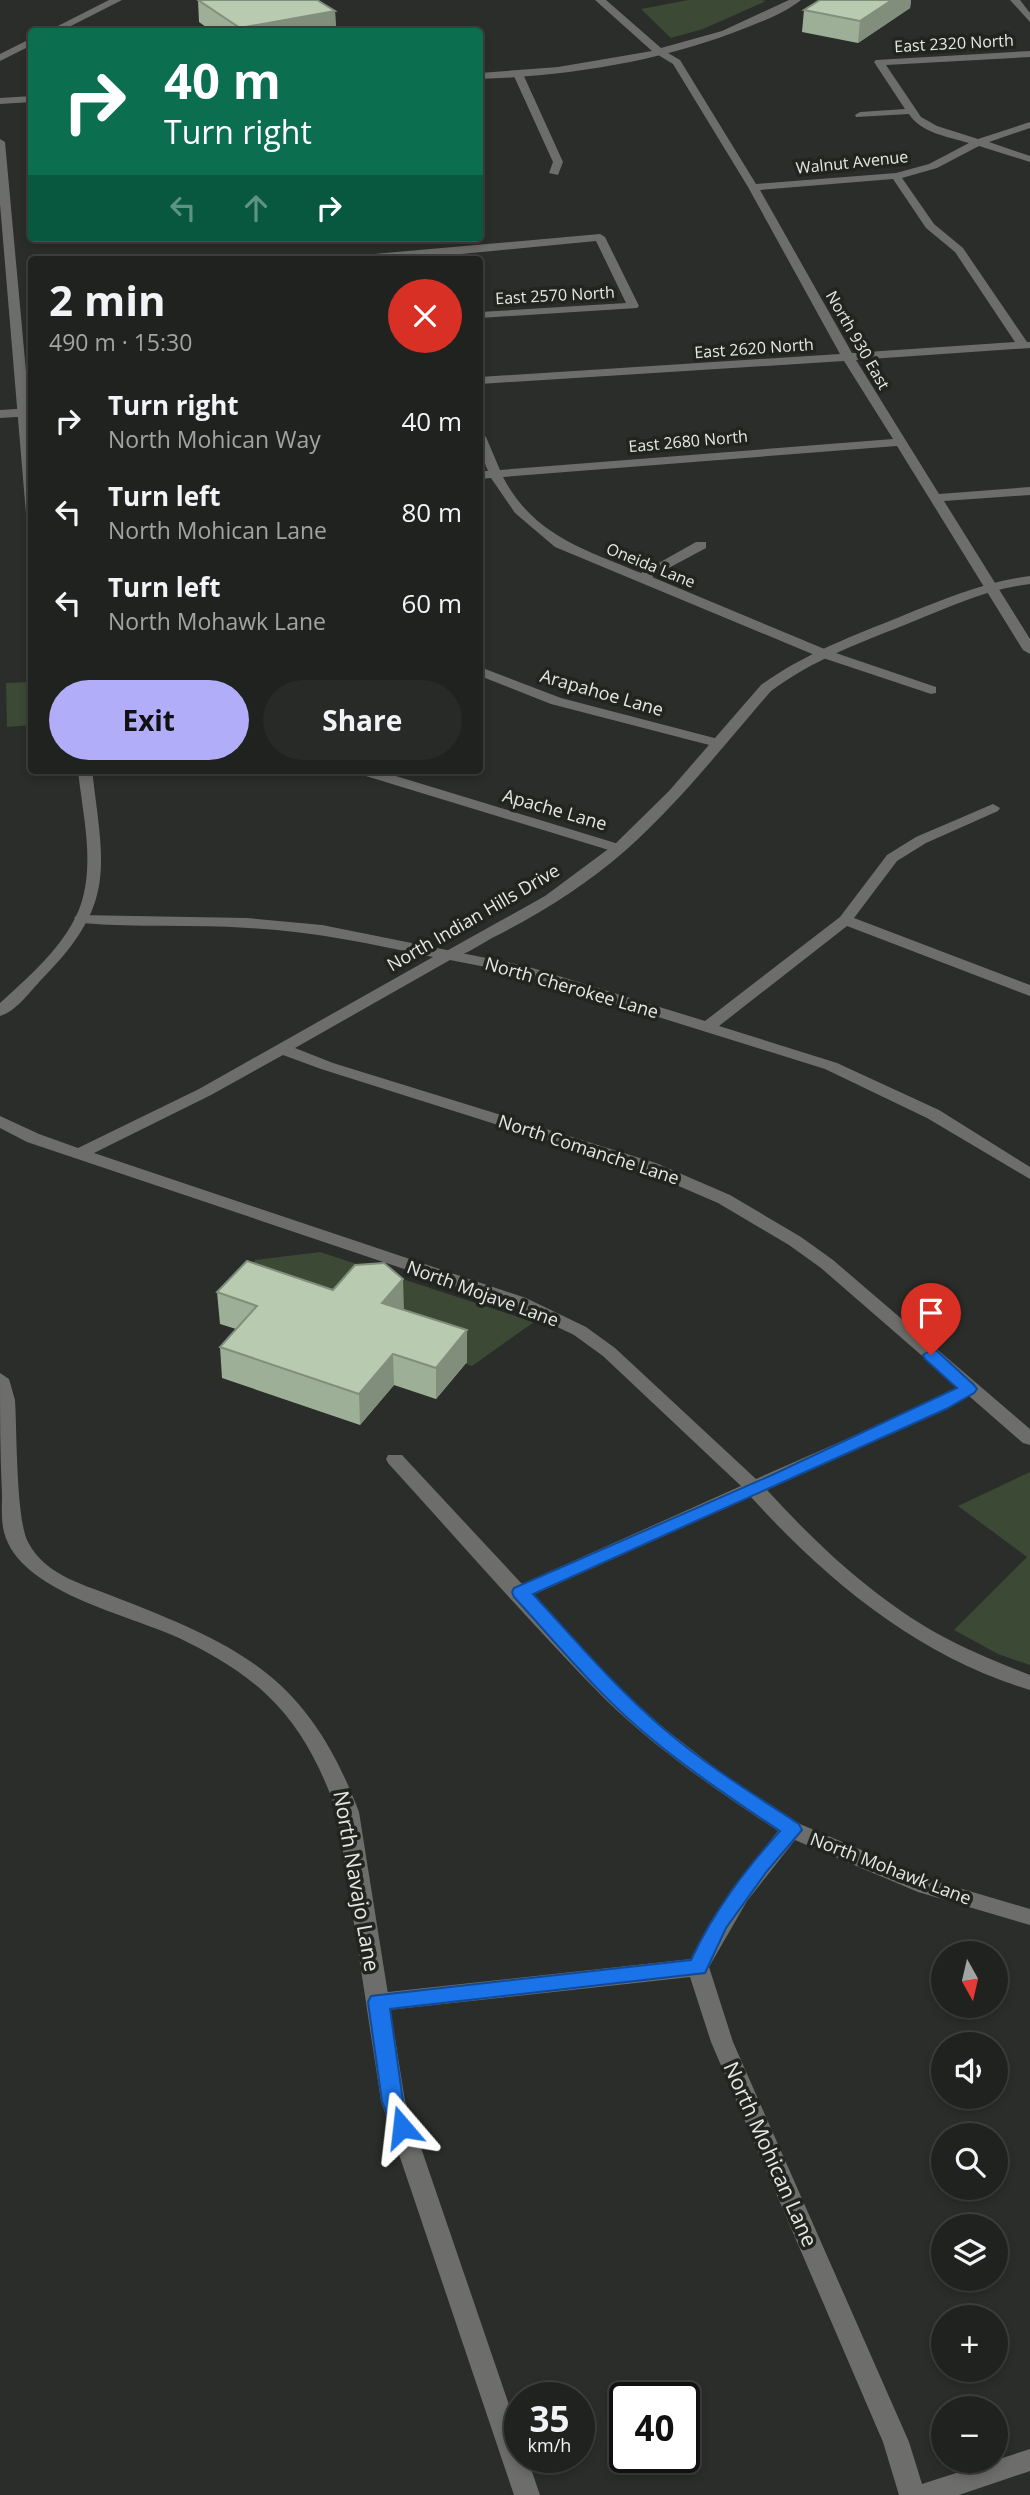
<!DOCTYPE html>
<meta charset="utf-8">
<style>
:root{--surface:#20221f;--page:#282a28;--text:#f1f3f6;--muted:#a2a4a4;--line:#3d3f3d;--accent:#b2adf9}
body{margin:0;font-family:"Open Sans",sans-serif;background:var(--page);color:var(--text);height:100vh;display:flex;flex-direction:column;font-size:26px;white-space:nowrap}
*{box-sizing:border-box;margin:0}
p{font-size:23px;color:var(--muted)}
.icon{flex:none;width:38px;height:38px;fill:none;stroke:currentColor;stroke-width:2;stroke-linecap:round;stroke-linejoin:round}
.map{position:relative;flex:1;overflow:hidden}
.details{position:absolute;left:28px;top:256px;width:455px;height:518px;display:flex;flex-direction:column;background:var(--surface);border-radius:7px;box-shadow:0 4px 10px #0003,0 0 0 2px var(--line)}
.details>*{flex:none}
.hud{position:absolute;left:28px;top:28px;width:455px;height:214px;border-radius:7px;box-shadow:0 4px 10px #0003,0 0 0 2px var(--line);background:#0b6e4f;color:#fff;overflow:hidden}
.needle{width:46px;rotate:172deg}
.controls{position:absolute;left:931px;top:1941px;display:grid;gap:14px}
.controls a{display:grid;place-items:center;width:77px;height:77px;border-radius:50%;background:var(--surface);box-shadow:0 4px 10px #0003,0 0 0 2px var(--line);font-size:35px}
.speed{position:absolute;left:504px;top:2382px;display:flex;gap:14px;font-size:35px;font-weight:700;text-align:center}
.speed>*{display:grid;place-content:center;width:91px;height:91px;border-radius:50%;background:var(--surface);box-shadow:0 4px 10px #0003,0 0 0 2px var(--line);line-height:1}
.speed small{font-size:18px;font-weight:400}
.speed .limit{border:4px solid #111;border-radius:10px;background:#fff;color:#111}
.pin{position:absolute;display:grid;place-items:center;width:60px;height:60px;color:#fff;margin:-72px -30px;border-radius:50% 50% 50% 0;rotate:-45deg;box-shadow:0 0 7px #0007}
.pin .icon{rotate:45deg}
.me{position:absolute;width:77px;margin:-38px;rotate:343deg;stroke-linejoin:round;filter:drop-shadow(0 0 5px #0008)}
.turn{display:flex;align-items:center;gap:24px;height:147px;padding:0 21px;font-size:32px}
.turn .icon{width:91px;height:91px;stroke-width:2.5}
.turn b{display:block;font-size:49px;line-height:60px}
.lanes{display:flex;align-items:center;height:66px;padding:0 21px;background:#0003;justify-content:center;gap:35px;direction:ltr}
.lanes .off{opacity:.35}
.round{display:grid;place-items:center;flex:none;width:74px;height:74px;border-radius:37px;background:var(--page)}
.headline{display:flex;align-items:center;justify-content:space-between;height:119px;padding:0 21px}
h1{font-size:42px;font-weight:700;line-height:52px}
.button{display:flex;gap:14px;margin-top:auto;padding:14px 21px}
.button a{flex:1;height:80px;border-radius:42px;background:var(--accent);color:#111;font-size:28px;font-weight:700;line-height:80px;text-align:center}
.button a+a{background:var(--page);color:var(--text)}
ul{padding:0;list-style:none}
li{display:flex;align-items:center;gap:21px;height:91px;padding:0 21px}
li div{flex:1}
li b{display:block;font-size:26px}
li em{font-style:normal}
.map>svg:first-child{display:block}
</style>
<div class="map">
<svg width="1030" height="2495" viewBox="0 0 1030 2495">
<rect width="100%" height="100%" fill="#2a2d29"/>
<g fill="#3b4935">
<polygon points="688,0 761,0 766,1 703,29 671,38 641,9"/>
<polygon points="31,682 31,725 7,727 6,683"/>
<polygon points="320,1252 534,1322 472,1366 240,1287 255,1260"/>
<polygon points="1030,1472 1030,1665 998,1654 954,1630 1027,1557 958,1506"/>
</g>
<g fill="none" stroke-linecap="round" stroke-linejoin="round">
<g fill="#6d6e6c" fill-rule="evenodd">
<polygon points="1010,0 1020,0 1030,13 1030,22"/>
<path d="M655,49H661L680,60L756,184L896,173L929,164L969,143C949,137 921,133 909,114L856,117L855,115L860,112L905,109L874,62L876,60L1030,51V57L886,65L921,117L937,126L978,139L1030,122V128L989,142L1030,156V162L979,146L937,168L902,178L934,224L963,248L1027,342H1030V348L856,360L939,494L1030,487V495L944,501L1030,639V654L1023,650L897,446L503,477C533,535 585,550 641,573L696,542H706V548L652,577L827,650L936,687V693L931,694L817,656L555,547L515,513L491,478L480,479V471H488L480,452V433L486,437L500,470L893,439L844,361L480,384V377L840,354L748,187L673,64L655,53ZM893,179L926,228L955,252L1015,342L852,353L760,190Z"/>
<polygon points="518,71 523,74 563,162 558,175 549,173 553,162 513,74"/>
<polygon points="600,234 605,237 639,306 637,308 480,318 480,312 626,303 596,241 420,258 345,259 351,256"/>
<polygon points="32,408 32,416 0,418 0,410"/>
<polygon points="480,667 561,698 722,740 724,743 717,747 551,704 480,676"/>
<polygon points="354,770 376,770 622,845 624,848 617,852 612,851 356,773"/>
<path d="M993,804L1000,808L998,811L926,843L897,861L854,918L1030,985V996L847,926L719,1026L837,1063L939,1110L1030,1167V1179L927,1118L825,1069L517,973L450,960L295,1048L333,1063L656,1163L730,1195L801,1237L833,1260L1030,1429V1445L1023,1443L969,1396L947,1409L767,1490C816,1544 874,1598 938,1634C967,1650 999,1663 1030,1675V1690C919,1657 827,1581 751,1497L533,1595L620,1689L665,1729L723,1774L800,1824L932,1880L1030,1909V1925L918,1892L795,1840L747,1901L709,1967L733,2042L909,2442L922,2484L1030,2449V2471L959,2495H899L883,2442L711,2042L690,1977L379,2011L371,2008L368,2002L371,1996L379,1993L691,1959L732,1889L778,1831C718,1791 657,1750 605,1699C530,1623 460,1542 388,1463L386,1459L388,1455H402L522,1584L741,1486L603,1356L574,1335L514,1306L27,1142L0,1128V1116L39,1134L78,1148L199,1089L433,957C372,944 311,931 248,928C193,924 137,928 82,923L77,921L74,918L77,915L247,918L322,925L526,966L705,1021L840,917L887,855L916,837ZM283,1055L321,1069L644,1171L718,1203L789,1245L821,1268L958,1387L933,1401L756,1479L615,1348L586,1327L526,1298L94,1153L211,1095Z"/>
</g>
<g fill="#6d6e6c" fill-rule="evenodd">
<polygon points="109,0 122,0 59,32 46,32"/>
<path d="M595,0H606L661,48L722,31L789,0H801C786,12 766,20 748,27C664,61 570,76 480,79V73L558,67L652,51Z"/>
<polygon points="32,38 32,45 0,61 0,54"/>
<polygon points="32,96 32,102 0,104 0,98"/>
<polygon points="0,139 5,142 32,437 32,518 26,514 0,204"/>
<path d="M1030,576V584C988,589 951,606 912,622C862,642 814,659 771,691C724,745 680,802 626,850C586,885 540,914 492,938C479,945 458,961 443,957L441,954L545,896L615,844L669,791L761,685C804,654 852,636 902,616C944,599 984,582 1030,576Z"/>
<path d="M78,770H92C104,870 117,904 40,981C30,992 15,1012 0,1016V1003C32,974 75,937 84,893C93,854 82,810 78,770Z"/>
<path d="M0,1373L9,1379L15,1400C17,1430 16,1520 28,1542C46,1577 87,1585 120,1599C246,1648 309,1680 359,1812L405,2101L520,2437V2457H527L540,2495H514L381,2101L337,1812C321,1768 302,1728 267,1695C242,1671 210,1653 179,1638C127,1614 19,1592 4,1532C1,1521 2,1506 2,1495C0,1454 0,1414 0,1373Z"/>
</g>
</g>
<g fill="#9eaf98">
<polygon points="198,0 335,11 336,32 213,32 199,22"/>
<polygon points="820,0 911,0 910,8 858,43 802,32 804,10"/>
<polygon points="333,1290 404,1310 467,1330 467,1362 436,1399 394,1385 360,1425 222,1378 220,1347 236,1329 220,1324 217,1292"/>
</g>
<g fill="#818e7c">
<polygon points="892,0 911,0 910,8 858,43 860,21"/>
<polygon points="335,11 336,32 240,32 240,28"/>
<polygon points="403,1279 404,1310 382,1303"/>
<polygon points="467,1330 467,1362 436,1399 436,1368"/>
<polygon points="393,1354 394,1385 360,1425 359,1394"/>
</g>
<g fill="#b8cbb1" stroke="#818e7c" stroke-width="2">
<polygon points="198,0 317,0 335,11 240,28"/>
<polygon points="820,0 892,0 860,21 804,10"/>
<polygon points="247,1261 333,1290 355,1265 384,1263 403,1279 382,1303 467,1330 436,1368 393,1354 359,1394 220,1347 257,1306 217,1292"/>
</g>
<path fill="#1a73e8" stroke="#114b97" stroke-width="2" d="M931,1350L937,1351L974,1385L977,1389L974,1393L946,1409L533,1594C575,1640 616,1688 664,1729C706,1765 753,1794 799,1824L802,1830L767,1871L726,1928L705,1973L390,2009L403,2101L412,2127L409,2134L402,2136L394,2134L382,2101L368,2002L371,1996L691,1960C714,1911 744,1871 780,1831C736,1802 693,1773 653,1740C601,1698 559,1646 514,1597L512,1592L514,1588L772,1475L957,1388L925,1359L923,1355Z"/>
<g text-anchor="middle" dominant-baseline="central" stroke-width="7" stroke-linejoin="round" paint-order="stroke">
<g font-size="16" fill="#e6e8e5" stroke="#21241f">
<text transform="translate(954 43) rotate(-3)">East 2320 North</text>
<text transform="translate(852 162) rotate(-6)">Walnut Avenue</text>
<text transform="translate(555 295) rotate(-3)">East 2570 North</text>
<text transform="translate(858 340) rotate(60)">North 930 East</text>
<text transform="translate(754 348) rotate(-4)">East 2620 North</text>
<text transform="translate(688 441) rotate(-5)">East 2680 North</text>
<text transform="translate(651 565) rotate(22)">Oneida Lane</text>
</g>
<g font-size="18" fill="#e6e8e5" stroke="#21241f">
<text transform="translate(602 692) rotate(16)">Arapahoe Lane</text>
<text transform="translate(555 809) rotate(16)">Apache Lane</text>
<text transform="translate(473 917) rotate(-30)">North Indian Hills Drive</text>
<text transform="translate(572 987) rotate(16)">North Cherokee Lane</text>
<text transform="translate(589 1149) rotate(18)">North Comanche Lane</text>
<text transform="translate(483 1293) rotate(20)">North Mojave Lane</text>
<text transform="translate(891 1868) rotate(21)">North Mohawk Lane</text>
</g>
<g font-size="21" fill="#e6e8e5" stroke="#21241f">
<text transform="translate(357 1881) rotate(80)">North Navajo Lane</text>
<text transform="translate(771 2154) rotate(66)">North Mohican Lane</text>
</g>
</g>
</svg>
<div class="controls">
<a><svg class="needle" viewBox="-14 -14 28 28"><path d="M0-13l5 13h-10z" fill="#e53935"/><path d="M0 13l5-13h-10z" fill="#a2a4a4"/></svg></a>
<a><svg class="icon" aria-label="sound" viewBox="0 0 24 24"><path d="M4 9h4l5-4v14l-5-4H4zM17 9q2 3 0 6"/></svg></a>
<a><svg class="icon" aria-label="search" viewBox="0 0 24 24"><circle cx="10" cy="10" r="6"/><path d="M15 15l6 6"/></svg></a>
<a><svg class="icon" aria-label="layers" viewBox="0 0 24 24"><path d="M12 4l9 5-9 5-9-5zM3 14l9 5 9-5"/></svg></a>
<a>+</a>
<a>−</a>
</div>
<div class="speed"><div>35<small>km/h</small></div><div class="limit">40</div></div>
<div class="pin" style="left:931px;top:1355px;background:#d93025"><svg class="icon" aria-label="arrive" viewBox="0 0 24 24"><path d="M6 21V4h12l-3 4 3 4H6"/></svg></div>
<svg class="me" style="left:402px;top:2127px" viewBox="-20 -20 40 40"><path d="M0-17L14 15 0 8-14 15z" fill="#1a73e8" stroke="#fff" stroke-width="4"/></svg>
<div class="hud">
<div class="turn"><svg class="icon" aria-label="right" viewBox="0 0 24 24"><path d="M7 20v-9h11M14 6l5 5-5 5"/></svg><div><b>40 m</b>Turn right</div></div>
<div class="lanes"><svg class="icon off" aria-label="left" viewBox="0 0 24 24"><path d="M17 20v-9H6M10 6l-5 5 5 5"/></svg><svg class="icon off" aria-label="ahead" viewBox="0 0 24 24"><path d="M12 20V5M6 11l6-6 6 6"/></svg><svg class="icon" aria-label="right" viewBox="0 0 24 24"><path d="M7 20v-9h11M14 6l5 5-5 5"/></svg></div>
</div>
<section class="details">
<div class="headline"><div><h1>2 min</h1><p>490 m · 15:30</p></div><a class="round" style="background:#d93025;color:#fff"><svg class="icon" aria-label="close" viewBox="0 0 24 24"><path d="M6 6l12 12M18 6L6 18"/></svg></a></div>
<ul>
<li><svg class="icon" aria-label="right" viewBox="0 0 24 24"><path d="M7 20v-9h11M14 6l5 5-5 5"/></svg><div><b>Turn right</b><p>North Mohican Way</p></div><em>40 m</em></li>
<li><svg class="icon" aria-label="left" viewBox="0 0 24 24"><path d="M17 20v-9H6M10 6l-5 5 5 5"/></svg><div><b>Turn left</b><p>North Mohican Lane</p></div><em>80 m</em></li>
<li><svg class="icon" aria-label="left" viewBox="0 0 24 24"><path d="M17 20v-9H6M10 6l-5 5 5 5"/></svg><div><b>Turn left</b><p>North Mohawk Lane</p></div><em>60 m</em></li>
</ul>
<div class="button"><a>Exit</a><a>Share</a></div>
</section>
</div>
